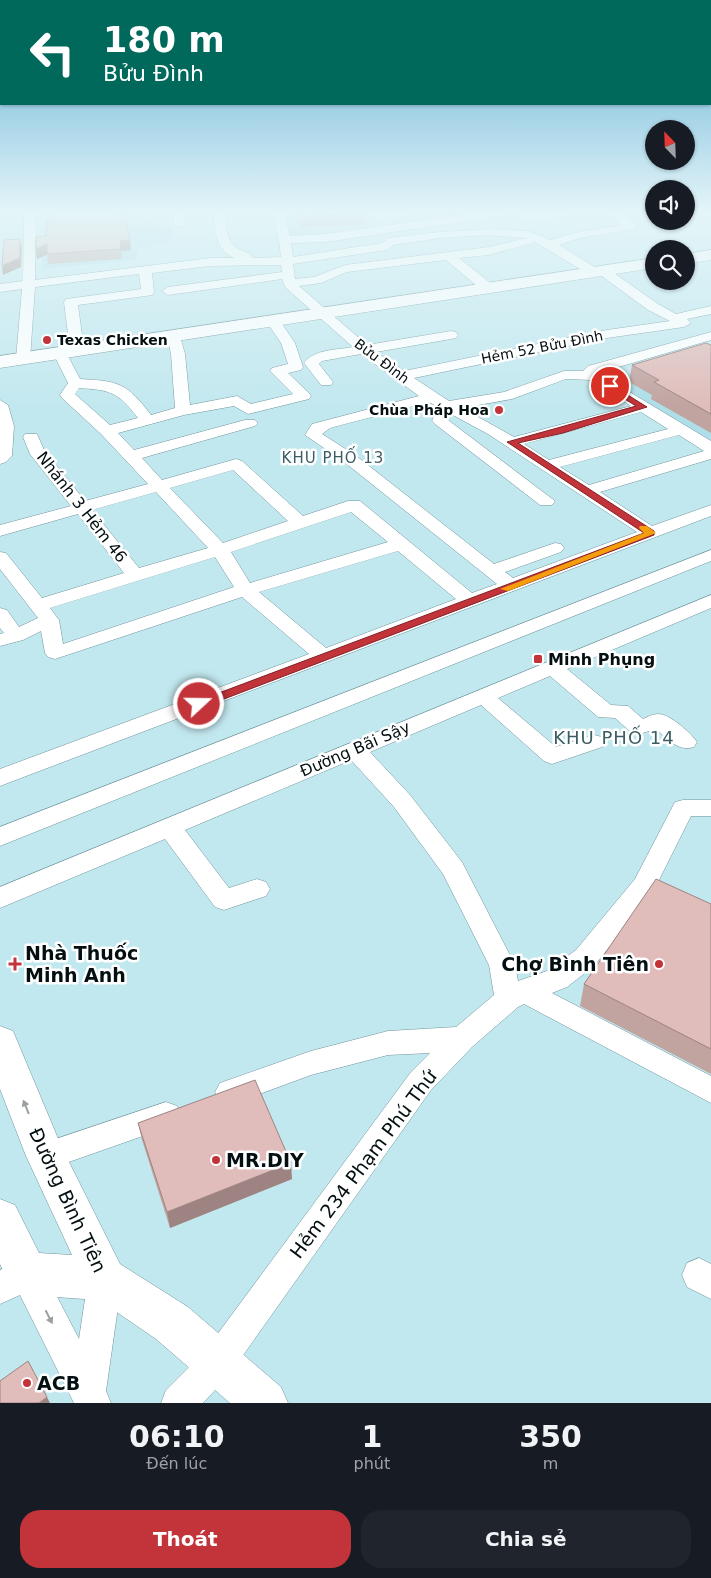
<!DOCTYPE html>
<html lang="vi">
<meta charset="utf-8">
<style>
:root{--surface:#171b24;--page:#20242c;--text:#f1f3f6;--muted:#9ea1a6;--accent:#c3333a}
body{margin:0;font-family:"DejaVu Sans",sans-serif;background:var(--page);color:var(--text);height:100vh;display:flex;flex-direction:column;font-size:19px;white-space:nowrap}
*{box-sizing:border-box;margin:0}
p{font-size:16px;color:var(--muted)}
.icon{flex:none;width:28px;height:28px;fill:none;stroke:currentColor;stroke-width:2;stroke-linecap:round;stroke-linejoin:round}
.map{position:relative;height:1403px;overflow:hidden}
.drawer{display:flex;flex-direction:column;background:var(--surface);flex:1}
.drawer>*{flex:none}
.top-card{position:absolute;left:0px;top:0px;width:711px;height:105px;box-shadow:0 1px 4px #0004;background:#00695c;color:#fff;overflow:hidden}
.needle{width:32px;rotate:337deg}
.fabs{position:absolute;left:645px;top:120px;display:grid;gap:10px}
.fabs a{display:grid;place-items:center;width:50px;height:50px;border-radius:50%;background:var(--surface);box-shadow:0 1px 4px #0004;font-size:25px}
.pin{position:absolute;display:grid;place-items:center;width:42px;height:42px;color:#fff;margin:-21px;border:2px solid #fff;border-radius:50%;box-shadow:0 1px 5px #0007}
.me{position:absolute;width:55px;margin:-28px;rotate:69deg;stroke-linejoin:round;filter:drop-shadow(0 0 4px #0008)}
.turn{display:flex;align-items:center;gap:18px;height:105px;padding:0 20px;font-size:22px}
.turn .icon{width:65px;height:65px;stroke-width:2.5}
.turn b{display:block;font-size:35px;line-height:42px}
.eta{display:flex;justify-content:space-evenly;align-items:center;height:85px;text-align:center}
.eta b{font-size:30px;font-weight:600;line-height:35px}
.button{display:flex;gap:10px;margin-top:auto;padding:10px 20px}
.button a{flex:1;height:58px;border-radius:20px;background:var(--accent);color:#fff;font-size:20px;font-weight:600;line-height:58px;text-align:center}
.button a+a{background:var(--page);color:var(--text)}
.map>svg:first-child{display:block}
</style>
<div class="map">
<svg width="711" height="1403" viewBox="0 0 711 1403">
<rect width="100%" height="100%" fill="#c2e8ef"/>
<g fill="#aedee7">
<polygon points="285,210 365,210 370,225 322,235 288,237"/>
<polygon points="130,215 173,227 170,243 140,248 135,260 42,269 44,220"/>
<polygon points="711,351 711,444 605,381 710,351"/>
</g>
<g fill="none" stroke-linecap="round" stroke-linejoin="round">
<defs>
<g id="minor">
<path d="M24,210H36L35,280L210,258H235C215,251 215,229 213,210H225C227,233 225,247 249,253L253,258L281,257L279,240L272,210H283L290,236L325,234L495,210H511L496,217L325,242L291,243L293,257L382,243L388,238L440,232L489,229L528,231L550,240L578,232L622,225L606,210H618L636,225V229L580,238L559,245L598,269L607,268L658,304L676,314L711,306V314L687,319L691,323L684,327L607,338L414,378L449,401L504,392L564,371H583L588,366L711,332V340L598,373L711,441V459L600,492L652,526L711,505V516L0,786V769L309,654L242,597L55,659L48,657L45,653L41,631L23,640L0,646V634L4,633L0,628V608L7,610L19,627L38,618L0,569V552L6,553L42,598L124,573L78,514L0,536V525L71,506L30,454L23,437L25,434H37L44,450L85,501L148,484L101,434L62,398L60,395L68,383L53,353L55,350H65L80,379C119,381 127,383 151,415L175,408L171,354L167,336L169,333H179L185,354L190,405L237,396L251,404L293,394L270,371L272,368L288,364L281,343L266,321L273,317L278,318L295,343L303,367L301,370L288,373L309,393L311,396L309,399L248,414L234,406L184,415L118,433L134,450L245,420H255L258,423L255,426L142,458L162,480L236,459L242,461L303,516L348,501H360L472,593L497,584L343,461L305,435L312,424L419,396L361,354L322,361L319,364L333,382L331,385H321L304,363C314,349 337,350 353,347L285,287L282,279L168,295L162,291L168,287L282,272L281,265L210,266L152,273L154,292L153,295L78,305L84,350L77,354L70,350L64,302L66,299L141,289L139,274L35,287L30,359L28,362H18L16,359L22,289L0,292V284L23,281ZM489,235L527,238L489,247L345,265L314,277L295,279L293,264L387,250L393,245L440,238ZM535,242L590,275L599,274L648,310L670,321L607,330L404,371L376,352L451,339L456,338L458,335L456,332L451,331L367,345L299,286L321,283L347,272L446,260L483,291H493L494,288L493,285L459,258L489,255ZM566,379L591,380L631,406L514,437L462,408L512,399ZM79,388C111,390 118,392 138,418L110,425L75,394ZM429,402L438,407L432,421L435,424L540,505H552L555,501L448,420L451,414L488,434L637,532L513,578L505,572L561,552L564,548L561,544L555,543L494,564L355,455L322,434L330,428ZM641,412L668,429L549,460L524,444ZM679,435L704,451L589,485L560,467ZM233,470L288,521L223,543L170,488ZM156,492L208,548L139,568L92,510ZM351,512L388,542L250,583L231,552ZM398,551L456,599L326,648L259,592ZM215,557L234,587L63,644L59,620L50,608Z"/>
<polygon points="171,210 182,210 185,224 183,226 175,226"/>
<path d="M385,210H410L411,212C404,218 373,221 366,215L372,212Z"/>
<path d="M563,210L567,215C561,220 523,221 517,216L523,213Z"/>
<polygon points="694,210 711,212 711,220"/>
<polygon points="0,400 8,405 14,426 12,456 6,462 0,464"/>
<polygon points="711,550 711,561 0,846 0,827"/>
<path d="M711,595V608L567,669L611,705L628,706L643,719C647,717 653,714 658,714C670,714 691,733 697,742L694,747C678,752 668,739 656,729L639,734L631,732L615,718L598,717L550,676L498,698L556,747L594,735L602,737L605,742L602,747L552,764L544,761L481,705L370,752L410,795L462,862L515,965L518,981L547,971L576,950L635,879L675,802L683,800H711V816H691L653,892L594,966L567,987L552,993L711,1076V1103L524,1004L518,1007L472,1047L431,1090L229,1375L203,1403H161L166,1390L205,1351L411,1072L430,1053L388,1055L311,1075L230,1105L220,1101L215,1092L220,1083L311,1051L388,1031L456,1027L494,995L489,965L443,874L394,807L351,760L185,830L229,888L257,879L266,882L270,889L266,896L224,910L215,907L165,839L0,908V887Z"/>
<polygon points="166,1102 177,1106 181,1115 177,1124 46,1170 35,1166 31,1156 35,1146"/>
<polygon points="27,1258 39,1262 79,1339 88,1279 93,1267 105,1262 117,1267 122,1279 106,1391 111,1403 74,1403 20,1295 0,1304 0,1270"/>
<polygon points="699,1258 711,1264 711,1299 687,1287 682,1275 687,1263"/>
</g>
<g id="major">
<polygon points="711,250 711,260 686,264 686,254"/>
<polygon points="654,258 654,268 0,368 0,356"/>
<polygon points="0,1026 13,1031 62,1148 120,1264 188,1307 281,1387 288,1403 230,1403 156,1339 99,1300 27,1295 12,1289 0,1264 0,1199 15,1205 39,1253 72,1255 26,1156 0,1089"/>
</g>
</defs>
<use href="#minor" stroke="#71949c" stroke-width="1"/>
<use href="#major" stroke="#71949c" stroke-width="1"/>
<use href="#minor" fill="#fff" fill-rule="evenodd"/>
<use href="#major" fill="#fff" fill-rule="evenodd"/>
</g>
<g fill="#c1a3a0">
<polygon points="294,210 364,210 365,213 365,225 299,227"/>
<polygon points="116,215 131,250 121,251 122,259 48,264 47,255 37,259 36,249"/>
<polygon points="711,345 711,433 651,399 652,395 629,382 632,365"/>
<polygon points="711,904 711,1074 580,1006 584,984"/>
<polygon points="138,1123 292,1179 170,1228 142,1140"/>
</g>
<g fill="#9d8482">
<polygon points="20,239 22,248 21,267 3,275 2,266"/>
<polygon points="130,240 131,250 121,251 120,241"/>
<polygon points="47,244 48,254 37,259 36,249"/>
<polygon points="291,1163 292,1179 170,1228 167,1212"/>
<polygon points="47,1397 50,1403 39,1403"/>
</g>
<g fill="#e0bdba" stroke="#9d8482">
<polygon points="72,210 115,210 116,215 125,215 130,240 120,241 121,249 47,254 47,244 36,249 36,237 46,236 47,219 50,219 50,212"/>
<polygon points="297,210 364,210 365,213 298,216"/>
<polygon points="20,239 20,258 2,266 4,240"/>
<polygon points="706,343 711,345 711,414 654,382 659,380 632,365"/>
<polygon points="656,879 711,904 711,1049 584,984"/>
<polygon points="255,1080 291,1163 167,1212 138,1123"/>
<polygon points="28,1361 47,1397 39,1403 0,1403 0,1381"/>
</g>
<defs><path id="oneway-solid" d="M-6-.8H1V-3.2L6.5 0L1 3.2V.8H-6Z" transform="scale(1.25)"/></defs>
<g fill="#9a9fa0">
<use href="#oneway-solid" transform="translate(26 1107) rotate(-112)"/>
<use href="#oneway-solid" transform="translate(49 1317) rotate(63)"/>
</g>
<linearGradient id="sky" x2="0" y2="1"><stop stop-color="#5bacd3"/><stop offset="0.52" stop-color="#e4f5f8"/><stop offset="1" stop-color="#e4f5f8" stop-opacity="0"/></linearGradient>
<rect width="711" height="407" fill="url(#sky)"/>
<polygon fill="#c3333a" stroke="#7f2126" points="610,384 647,407 563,433 518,443 654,531 654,535 203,707 195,707 195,702 644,533 507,442 636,406 607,388 607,384"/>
<polygon fill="#f59e0b" points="640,526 647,526 656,533 508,591 500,589 644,533 639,528"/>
<g fill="#c3333a" stroke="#fff" stroke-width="2">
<circle cx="47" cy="340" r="5"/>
<circle cx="499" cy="410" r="5"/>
<rect x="533" y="654" width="10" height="10" rx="2.5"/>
<path d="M12.5 956.5h5v5h5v5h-5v5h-5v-5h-5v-5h5z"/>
<circle cx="659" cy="964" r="5"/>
<circle cx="216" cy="1160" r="5"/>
<circle cx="27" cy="1383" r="5"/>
</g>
<g text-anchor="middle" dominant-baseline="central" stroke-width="5" stroke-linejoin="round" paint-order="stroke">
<g font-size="14" font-weight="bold" fill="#030f11" stroke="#fff" text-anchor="start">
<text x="57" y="340">Texas Chicken</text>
<text x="489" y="410" text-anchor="end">Chùa Pháp Hoa</text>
</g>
<g font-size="14" fill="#030f11" stroke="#fff">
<text transform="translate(542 347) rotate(-11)">Hẻm 52 Bửu Đình</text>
<text transform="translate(382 361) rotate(37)">Bửu Đình</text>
</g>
<g font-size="15" letter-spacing="1" fill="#3b5d64" stroke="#fff">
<text x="333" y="458">KHU PHỐ 13</text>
</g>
<g font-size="16" fill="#030f11" stroke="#fff">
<text transform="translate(82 507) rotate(52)">Nhánh 3 Hẻm 46</text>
<text transform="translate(355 749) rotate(-23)">Đường Bãi Sậy</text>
</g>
<g font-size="16" font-weight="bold" fill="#030f11" stroke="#fff" text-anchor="start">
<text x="548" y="659">Minh Phụng</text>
</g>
<g font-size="18" letter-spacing="1" fill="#3b5d64" stroke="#fff">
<text x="614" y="737">KHU PHỐ 14</text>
</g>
<g font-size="19" font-weight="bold" fill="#030f11" stroke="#fff" text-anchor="start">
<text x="25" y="953">Nhà Thuốc<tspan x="25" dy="22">Minh Anh</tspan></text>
<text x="649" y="964" text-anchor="end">Chợ Bình Tiên</text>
<text x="226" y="1160">MR.DIY</text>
<text x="37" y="1383">ACB</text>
</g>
<g font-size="19" fill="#030f11" stroke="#fff">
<text transform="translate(363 1164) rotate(-53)">Hẻm 234 Phạm Phú Thứ</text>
<text transform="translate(68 1200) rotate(65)">Đường Bình Tiên</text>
</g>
</g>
</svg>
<div class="fabs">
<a><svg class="needle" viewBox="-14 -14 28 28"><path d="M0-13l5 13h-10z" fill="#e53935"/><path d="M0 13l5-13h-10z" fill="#9ea1a6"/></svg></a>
<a><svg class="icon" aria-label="sound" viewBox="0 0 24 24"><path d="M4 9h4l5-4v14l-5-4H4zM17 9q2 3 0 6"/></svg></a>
<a><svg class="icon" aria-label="search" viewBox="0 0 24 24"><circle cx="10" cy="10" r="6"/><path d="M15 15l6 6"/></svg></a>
</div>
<div class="pin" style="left:610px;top:386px;background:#d93025"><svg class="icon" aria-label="arrive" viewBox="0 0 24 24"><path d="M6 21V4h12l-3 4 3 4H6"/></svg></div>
<svg class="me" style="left:199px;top:704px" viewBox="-20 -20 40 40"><circle r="17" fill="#c3333a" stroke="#fff" stroke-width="3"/><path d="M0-11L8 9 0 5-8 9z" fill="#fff"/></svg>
<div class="top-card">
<div class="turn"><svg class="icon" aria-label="left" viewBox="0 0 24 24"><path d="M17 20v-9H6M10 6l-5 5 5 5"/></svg><div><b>180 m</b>Bửu Đình</div></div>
</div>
</div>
<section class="drawer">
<div class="eta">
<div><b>06:10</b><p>Đến lúc</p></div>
<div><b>1</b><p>phút</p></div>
<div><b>350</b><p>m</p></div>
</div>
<div class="button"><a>Thoát</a><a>Chia sẻ</a></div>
</section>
